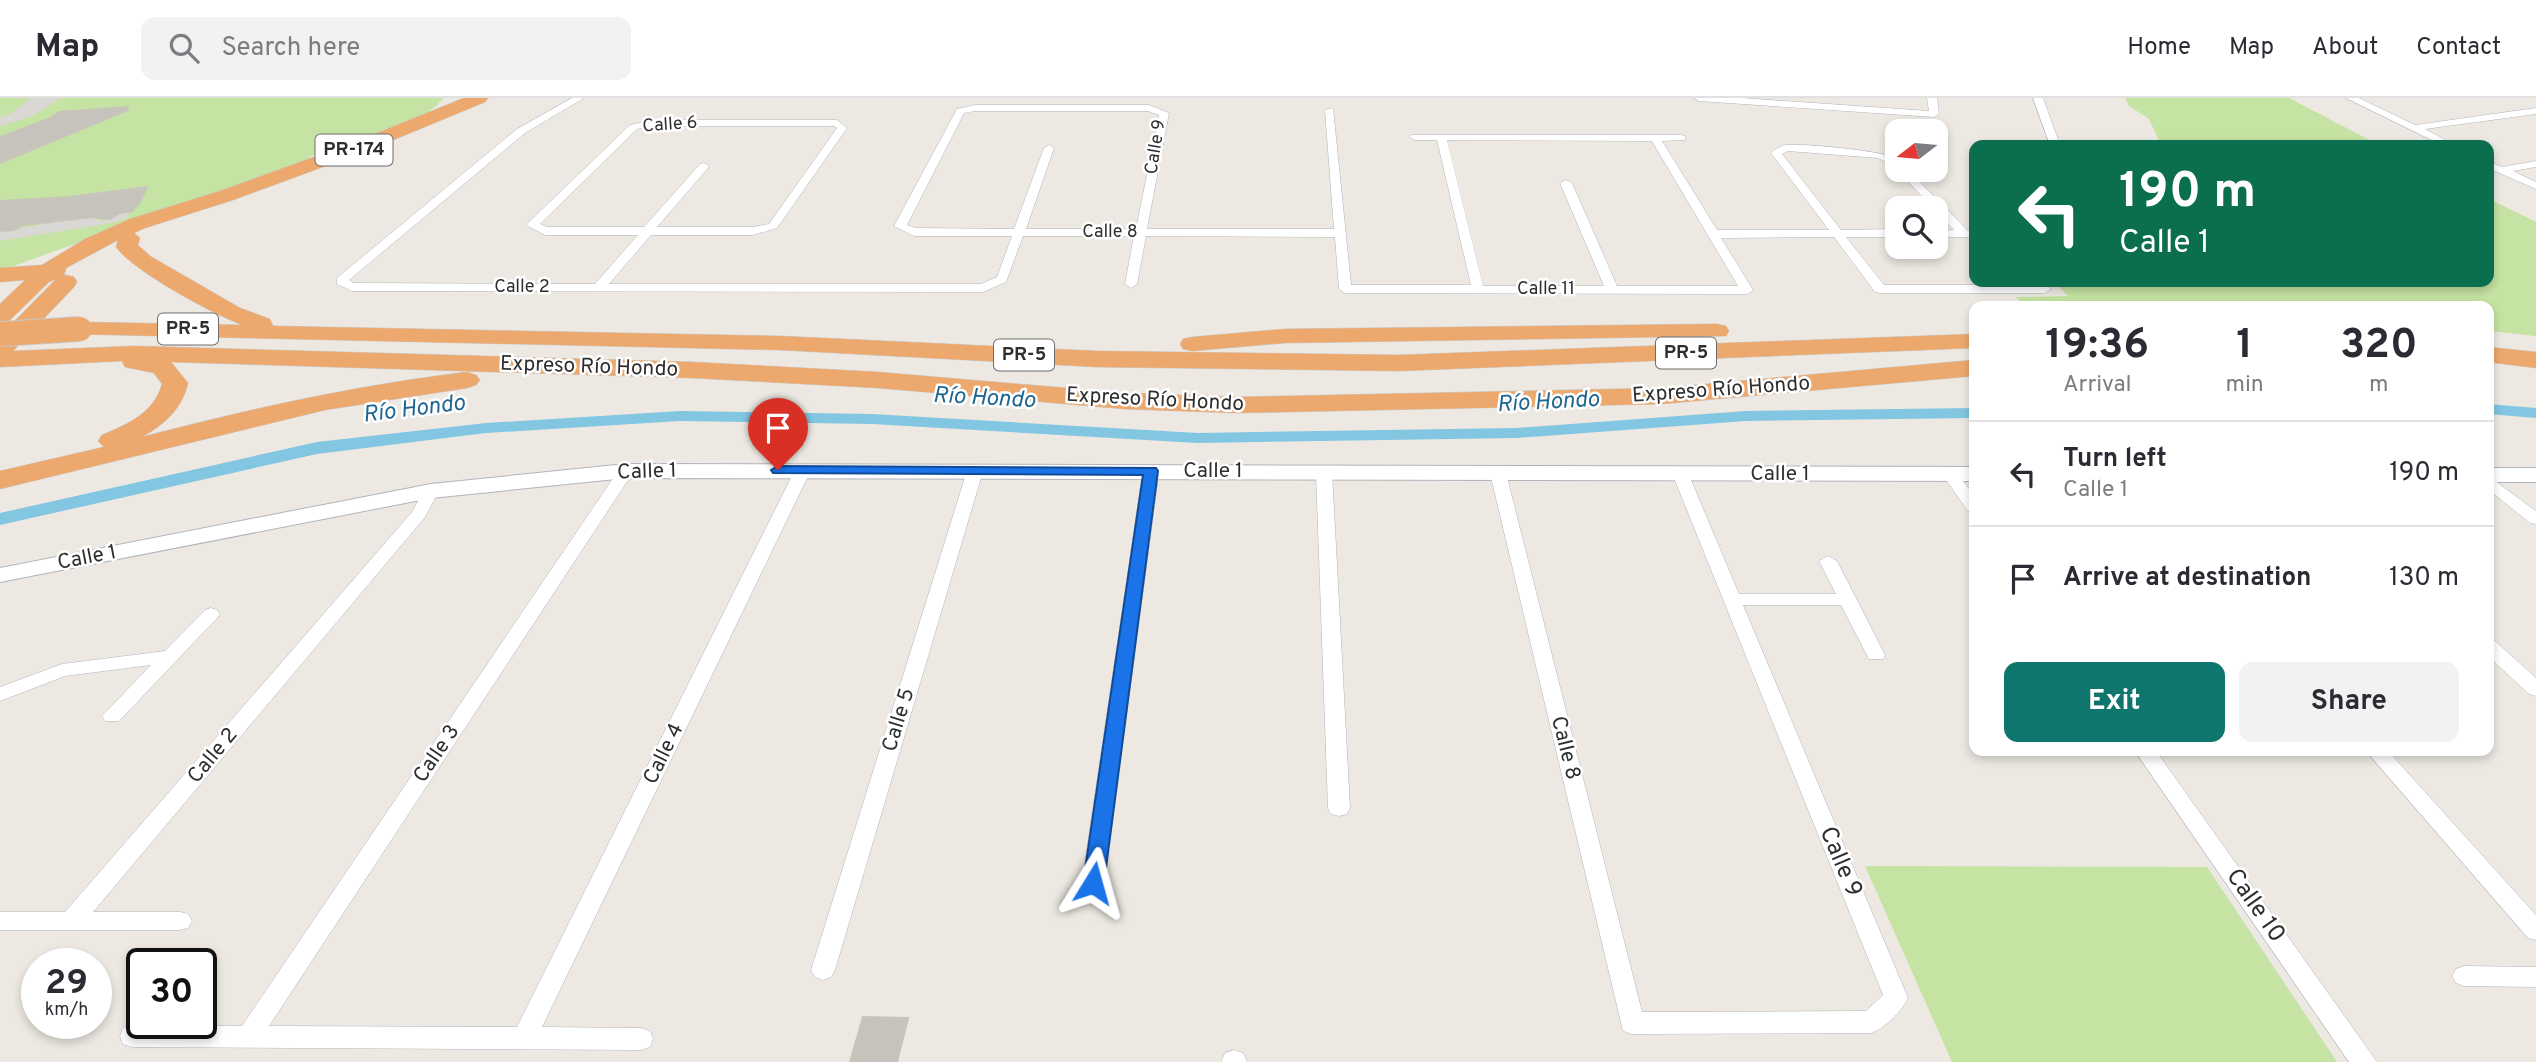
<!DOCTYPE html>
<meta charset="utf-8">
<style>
:root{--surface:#fff;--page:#f2f2f3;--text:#2b2b33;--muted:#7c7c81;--line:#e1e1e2;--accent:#0f766e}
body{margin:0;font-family:Overpass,sans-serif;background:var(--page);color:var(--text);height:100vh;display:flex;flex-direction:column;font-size:26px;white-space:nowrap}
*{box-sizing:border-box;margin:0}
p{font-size:23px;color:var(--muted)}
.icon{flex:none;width:38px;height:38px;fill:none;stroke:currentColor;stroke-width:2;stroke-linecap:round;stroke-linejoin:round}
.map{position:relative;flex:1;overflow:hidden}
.drawer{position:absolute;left:1969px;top:203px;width:525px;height:455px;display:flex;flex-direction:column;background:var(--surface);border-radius:14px;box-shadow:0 4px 10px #0003}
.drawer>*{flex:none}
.hud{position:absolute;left:1969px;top:42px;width:525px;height:147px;border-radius:14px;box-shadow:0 4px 10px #0003;background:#0b6e4f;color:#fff;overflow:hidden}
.needle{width:46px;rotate:254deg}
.controls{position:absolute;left:1885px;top:21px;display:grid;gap:14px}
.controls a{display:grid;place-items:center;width:63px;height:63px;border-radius:14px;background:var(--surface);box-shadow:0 4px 10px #0003;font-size:35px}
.speed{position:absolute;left:21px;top:850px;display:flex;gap:14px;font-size:35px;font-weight:700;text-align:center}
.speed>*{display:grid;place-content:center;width:91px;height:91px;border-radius:50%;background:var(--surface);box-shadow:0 4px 10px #0003;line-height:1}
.speed small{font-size:18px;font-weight:400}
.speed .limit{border:4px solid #111;border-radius:10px;background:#fff;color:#111}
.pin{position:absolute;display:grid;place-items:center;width:60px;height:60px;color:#fff;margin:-72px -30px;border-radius:50% 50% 50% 0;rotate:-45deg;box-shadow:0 0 7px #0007}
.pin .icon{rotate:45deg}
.me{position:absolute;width:77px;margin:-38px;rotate:8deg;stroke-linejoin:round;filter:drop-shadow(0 0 5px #0008)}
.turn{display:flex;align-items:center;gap:24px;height:147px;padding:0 35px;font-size:32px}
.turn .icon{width:91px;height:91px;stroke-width:2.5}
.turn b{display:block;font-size:49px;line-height:60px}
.eta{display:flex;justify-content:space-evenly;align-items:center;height:119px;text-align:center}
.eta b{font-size:42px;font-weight:700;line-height:49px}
.cta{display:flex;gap:14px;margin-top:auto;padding:14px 35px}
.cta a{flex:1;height:80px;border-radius:14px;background:var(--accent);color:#fff;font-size:28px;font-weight:700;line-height:80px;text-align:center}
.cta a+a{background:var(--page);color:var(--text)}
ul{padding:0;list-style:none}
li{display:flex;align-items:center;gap:21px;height:105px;padding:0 35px;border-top:2px solid var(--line)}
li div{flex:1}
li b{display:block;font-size:26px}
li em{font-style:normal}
header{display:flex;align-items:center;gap:42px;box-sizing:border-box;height:98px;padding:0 35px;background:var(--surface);border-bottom:2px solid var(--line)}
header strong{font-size:33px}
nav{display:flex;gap:38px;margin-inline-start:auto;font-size:24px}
.search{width:490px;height:63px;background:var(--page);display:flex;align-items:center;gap:18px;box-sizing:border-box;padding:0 24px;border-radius:14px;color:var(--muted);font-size:26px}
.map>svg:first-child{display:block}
</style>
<header>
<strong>Map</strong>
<div class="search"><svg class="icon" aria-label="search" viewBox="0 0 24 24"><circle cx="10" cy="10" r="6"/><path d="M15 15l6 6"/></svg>Search here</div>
<nav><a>Home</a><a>Map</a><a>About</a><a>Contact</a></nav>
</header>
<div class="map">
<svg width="2536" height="964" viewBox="0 0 2536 964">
<rect width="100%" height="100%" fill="#ede9e2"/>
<g fill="#c5e3a2">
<path d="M0,0H443C431,20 375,39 352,45C336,50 319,50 307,62L0,173Z"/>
<polygon points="2125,0 2289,0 2379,47 2161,47 2149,21 2129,8"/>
<polygon points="2489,101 2536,124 2536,238 2489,233 2488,208 1995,207 2023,206 2016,199 2068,198 2054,184 2488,184"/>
<polygon points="1865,768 2207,769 2337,964 1952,964"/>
</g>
<g fill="#dad8d4">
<polygon points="31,0 61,0 33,18 0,28 0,19 10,16"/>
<polygon points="130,113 127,120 112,125 0,143 0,133 90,119 103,123"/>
</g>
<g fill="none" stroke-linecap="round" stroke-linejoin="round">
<g fill="#82c6e2" fill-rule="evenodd">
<polygon points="2488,306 2536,310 2536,320 2488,316"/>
<polygon points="1974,310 1974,320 1746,323 1516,340 1198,345 872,326 680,323 486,335 317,356 0,427 0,415 317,344 486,325 680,313 872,316 1198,335 1516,330 1746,313"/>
</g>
</g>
<g fill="#c6c3bd" stroke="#c9c4bb" stroke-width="2">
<polygon points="127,9 128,12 0,65 0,39 51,20 59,14"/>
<polygon points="147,89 138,107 135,108 133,113 119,115 110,121 92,119 22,127 14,132 0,133 0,103 70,99"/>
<polygon points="863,919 908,920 897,964 850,964"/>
</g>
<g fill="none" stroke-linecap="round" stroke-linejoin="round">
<defs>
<g id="street">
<path d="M572,0H584L525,35L349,182L354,185L595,186L638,137H545L526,127L630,27L653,22H837L847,30L777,130L753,137H651L609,186H981L997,179L1012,138H914L894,128L957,11L975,7H1149L1169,15L1147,131H1334L1325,12L1333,10L1351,187H1471L1437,42H1415L1410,39L1411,37H1681L1685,38V42L1662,43L1717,132H1829L1771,55C1775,52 1780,48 1785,47C1801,45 1887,53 1897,61V70L1878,60L1788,53L1782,56L1841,132L1897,131V139H1846L1884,187H2045L2051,191L2045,195H1880L1875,194L1834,139L1721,140L1753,192L1747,196L1345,195L1339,191L1335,139L1146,138L1137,186L1131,190L1125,186L1134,138H1023L1006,184L983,194L352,193L337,186V180L517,31ZM975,13H1148L1159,17L1136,131H1026L1054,50L1049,47L1044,50L1014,131L916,130L907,127L964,15ZM653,28H834L837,30L769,126L753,129H657L708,70L709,68L704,65L700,66L644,129H547L540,126L637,31ZM1447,42L1652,43L1738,188H1617L1572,85L1566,82L1560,85L1604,188H1483Z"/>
<polygon points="1694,0 1742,0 1929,13 1927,0 1937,0 1939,16 1934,19 1699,3"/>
<polygon points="2033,0 2043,0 2060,47 2050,47"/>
<polygon points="2346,0 2359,0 2415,27 2536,10 2536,16 2425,31 2455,47 2442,47"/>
<polygon points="2488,63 2502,69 2536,63 2536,69 2513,73 2536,84 2536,91 2488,70"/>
<polygon points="1897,72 1908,72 1967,132 1974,133 1974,139 1936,139 1936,133 1954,132"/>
<polygon points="803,367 811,372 542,929 641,930 650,933 653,941 650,949 641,952 132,949 123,946 120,938 123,930 132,927 242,928 618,373 626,368 634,373 269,928 517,929 795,372"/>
<polygon points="975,368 983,373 835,872 831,879 823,882 815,879 811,872 967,373"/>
<polygon points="1151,368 1159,373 1104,785 1101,791 1093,794 1085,791 1082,785 1143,373"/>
<polygon points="1324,369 1332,374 1350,710 1347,716 1339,718 1331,716 1328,710 1316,374"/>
<path d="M1498,370L1506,375L1642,914L1866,913L1883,897L1672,375L1680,370L1688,375L1739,496H1836L1819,463L1828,458L1837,463L1885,557L1883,561H1869L1841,507H1743L1908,900C1901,914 1885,930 1871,935L1632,936L1623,933L1490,375Z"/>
<polygon points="1950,371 1956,373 1974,398 1974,415 1968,413 1942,376"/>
<polygon points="2488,378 2536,413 2536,426 2530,425 2488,391"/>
<polygon points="431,388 439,393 425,419 93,814 180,814 188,816 192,823 188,830 180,832 0,832 0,814 65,814 412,414 425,390"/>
<polygon points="211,510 217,512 220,516 217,520 119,623 105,623 102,618 151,567 65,578 0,603 0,589 62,566 165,553 205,512"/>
<polygon points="2488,541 2495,543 2536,580 2536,598 2529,596 2488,558"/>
<polygon points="2135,653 2156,653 2377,964 2349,964"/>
<polygon points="2366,653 2388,653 2536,817 2536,842 2528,840"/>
<polygon points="2464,868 2536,869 2536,889 2464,888 2456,885 2452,878 2456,871"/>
<polygon points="1234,952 1243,955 1247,964 1221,964 1225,955"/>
</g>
<g id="secondary">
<polygon points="626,366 1974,369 1974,383 626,380 431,400 0,484 0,470 431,386"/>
<rect x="2488" y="370" width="48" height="14"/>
</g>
<g id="highway">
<path d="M464,0H488L485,4L369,52L233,102L145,130L134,135L140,140L138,147L150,158L240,210L270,221L273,228L780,238L1097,253L1399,257L1974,236V250L1399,273L1097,269L780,252L71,236L68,231L71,226L80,224L242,227C213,216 133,173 116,149L118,142L66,170L64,177L49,184L8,224L0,226V206L25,182L0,184V170L42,167L85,141L130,121L220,93L355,44Z"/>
<path d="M66,177L74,179L77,184L74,189L13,253L134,248L692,264L878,274L1125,295L1239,299L1661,290L1974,262V278L1661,306L1239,315L1125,311L878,290L692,280L171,264L188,285C182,311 165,326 142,339C249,311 358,287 467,274L476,277L480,282L476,287L467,290L325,312L0,391V373L104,349L98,343L102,337C128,326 154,315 162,286L154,275L125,269L122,263L0,269V238L58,179Z"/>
<polygon points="1717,226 1726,228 1729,233 1726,238 1285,245 1192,253 1183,251 1180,246 1183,241 1192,239 1285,231"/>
<polygon points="2488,249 2536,254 2536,270 2488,264"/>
</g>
</defs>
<use href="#street" stroke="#b2b3bc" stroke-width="1"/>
<use href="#secondary" stroke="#b2b3bc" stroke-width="2"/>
<use href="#highway" stroke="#c9c9c9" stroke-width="1"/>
<use href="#street" fill="#fff" fill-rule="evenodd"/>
<use href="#secondary" fill="#fff" fill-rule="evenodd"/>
<use href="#highway" fill="#eda96d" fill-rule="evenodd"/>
<defs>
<polyline id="highway-bridge" points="0,236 80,231"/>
</defs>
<use href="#highway-bridge" stroke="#c9c9c9" stroke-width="26" stroke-linecap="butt"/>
<use href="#highway-bridge" stroke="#eda96d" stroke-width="24"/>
</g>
<polygon fill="#1a73e8" stroke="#114b97" stroke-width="2" points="778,368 1156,370 1158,373 1104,785 1101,791 1093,793 1086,791 1083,785 1143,377 773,375 771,372"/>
<g text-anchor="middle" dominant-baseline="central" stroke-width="5" stroke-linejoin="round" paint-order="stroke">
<g font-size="18" fill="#2e2e2e" stroke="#fff">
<text transform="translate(670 27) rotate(-4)">Calle 6</text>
<text transform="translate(1156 49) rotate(-81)">Calle 9</text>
<text x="1110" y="134">Calle 8</text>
<text x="522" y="189">Calle 2</text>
<text x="1546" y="191">Calle 11</text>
</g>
<g fill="#fff" stroke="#6d6d6d" stroke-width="2">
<rect x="315.5" y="36.5" width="77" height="31" rx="5"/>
<rect x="158" y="215.5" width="60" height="31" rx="5"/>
<rect x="1656" y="239.5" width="60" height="31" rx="5"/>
<rect x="994" y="241.5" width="60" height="31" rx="5"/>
</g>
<g font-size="19" font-weight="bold" fill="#2e2e2e">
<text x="354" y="52">PR-174</text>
<text x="188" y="231">PR-5</text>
<text x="1686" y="255">PR-5</text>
<text x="1024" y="257">PR-5</text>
</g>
<g font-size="21" fill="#2e2e2e" stroke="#fff">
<text transform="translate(589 269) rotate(2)">Expreso Río Hondo</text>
<text transform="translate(1721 292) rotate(-4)">Expreso Río Hondo</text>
<text transform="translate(1155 302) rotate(3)">Expreso Río Hondo</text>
<text x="1213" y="373">Calle 1</text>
<text transform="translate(647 374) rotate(-2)">Calle 1</text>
<text x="1780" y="376">Calle 1</text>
<text transform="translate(87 460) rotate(-11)">Calle 1</text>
<text transform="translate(899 622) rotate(-73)">Calle 5</text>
<text transform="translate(1565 650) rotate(76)">Calle 8</text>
<text transform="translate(437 656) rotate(-56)">Calle 3</text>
<text transform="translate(664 656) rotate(-64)">Calle 4</text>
<text transform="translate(213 658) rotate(-50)">Calle 2</text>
</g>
<g font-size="23" font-style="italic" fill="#1d6692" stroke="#fff">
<text transform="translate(984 301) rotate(3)">Río Hondo</text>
<text transform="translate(1548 305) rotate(-3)">Río Hondo</text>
<text transform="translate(414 312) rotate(-7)">Río Hondo</text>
</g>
<g font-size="24" fill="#2e2e2e" stroke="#fff">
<text transform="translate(1840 764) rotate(67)">Calle 9</text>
<text transform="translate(2255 808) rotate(55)">Calle 10</text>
</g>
</g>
</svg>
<div class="controls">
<a><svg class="needle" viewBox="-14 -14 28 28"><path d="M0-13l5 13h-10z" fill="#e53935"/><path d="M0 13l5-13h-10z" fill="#7c7c81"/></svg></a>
<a><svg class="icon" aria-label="search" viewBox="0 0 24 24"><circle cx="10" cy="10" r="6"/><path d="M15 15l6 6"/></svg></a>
</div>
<div class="speed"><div>29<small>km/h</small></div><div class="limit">30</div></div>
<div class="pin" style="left:778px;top:372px;background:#d93025"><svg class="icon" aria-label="arrive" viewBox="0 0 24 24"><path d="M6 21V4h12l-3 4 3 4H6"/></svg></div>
<svg class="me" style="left:1093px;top:785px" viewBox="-20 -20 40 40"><path d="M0-17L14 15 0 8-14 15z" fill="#1a73e8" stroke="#fff" stroke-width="4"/></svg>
<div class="hud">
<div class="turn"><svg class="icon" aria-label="left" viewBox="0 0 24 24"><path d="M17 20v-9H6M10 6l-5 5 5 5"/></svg><div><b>190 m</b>Calle 1</div></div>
</div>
<section class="drawer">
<div class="eta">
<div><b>19:36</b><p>Arrival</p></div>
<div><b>1</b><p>min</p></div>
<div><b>320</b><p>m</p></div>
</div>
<ul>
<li><svg class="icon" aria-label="left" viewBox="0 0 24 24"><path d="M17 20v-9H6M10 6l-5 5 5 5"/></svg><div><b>Turn left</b><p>Calle 1</p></div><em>190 m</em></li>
<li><svg class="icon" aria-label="arrive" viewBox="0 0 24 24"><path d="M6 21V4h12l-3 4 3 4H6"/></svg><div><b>Arrive at destination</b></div><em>130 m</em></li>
</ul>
<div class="cta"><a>Exit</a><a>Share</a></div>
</section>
</div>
